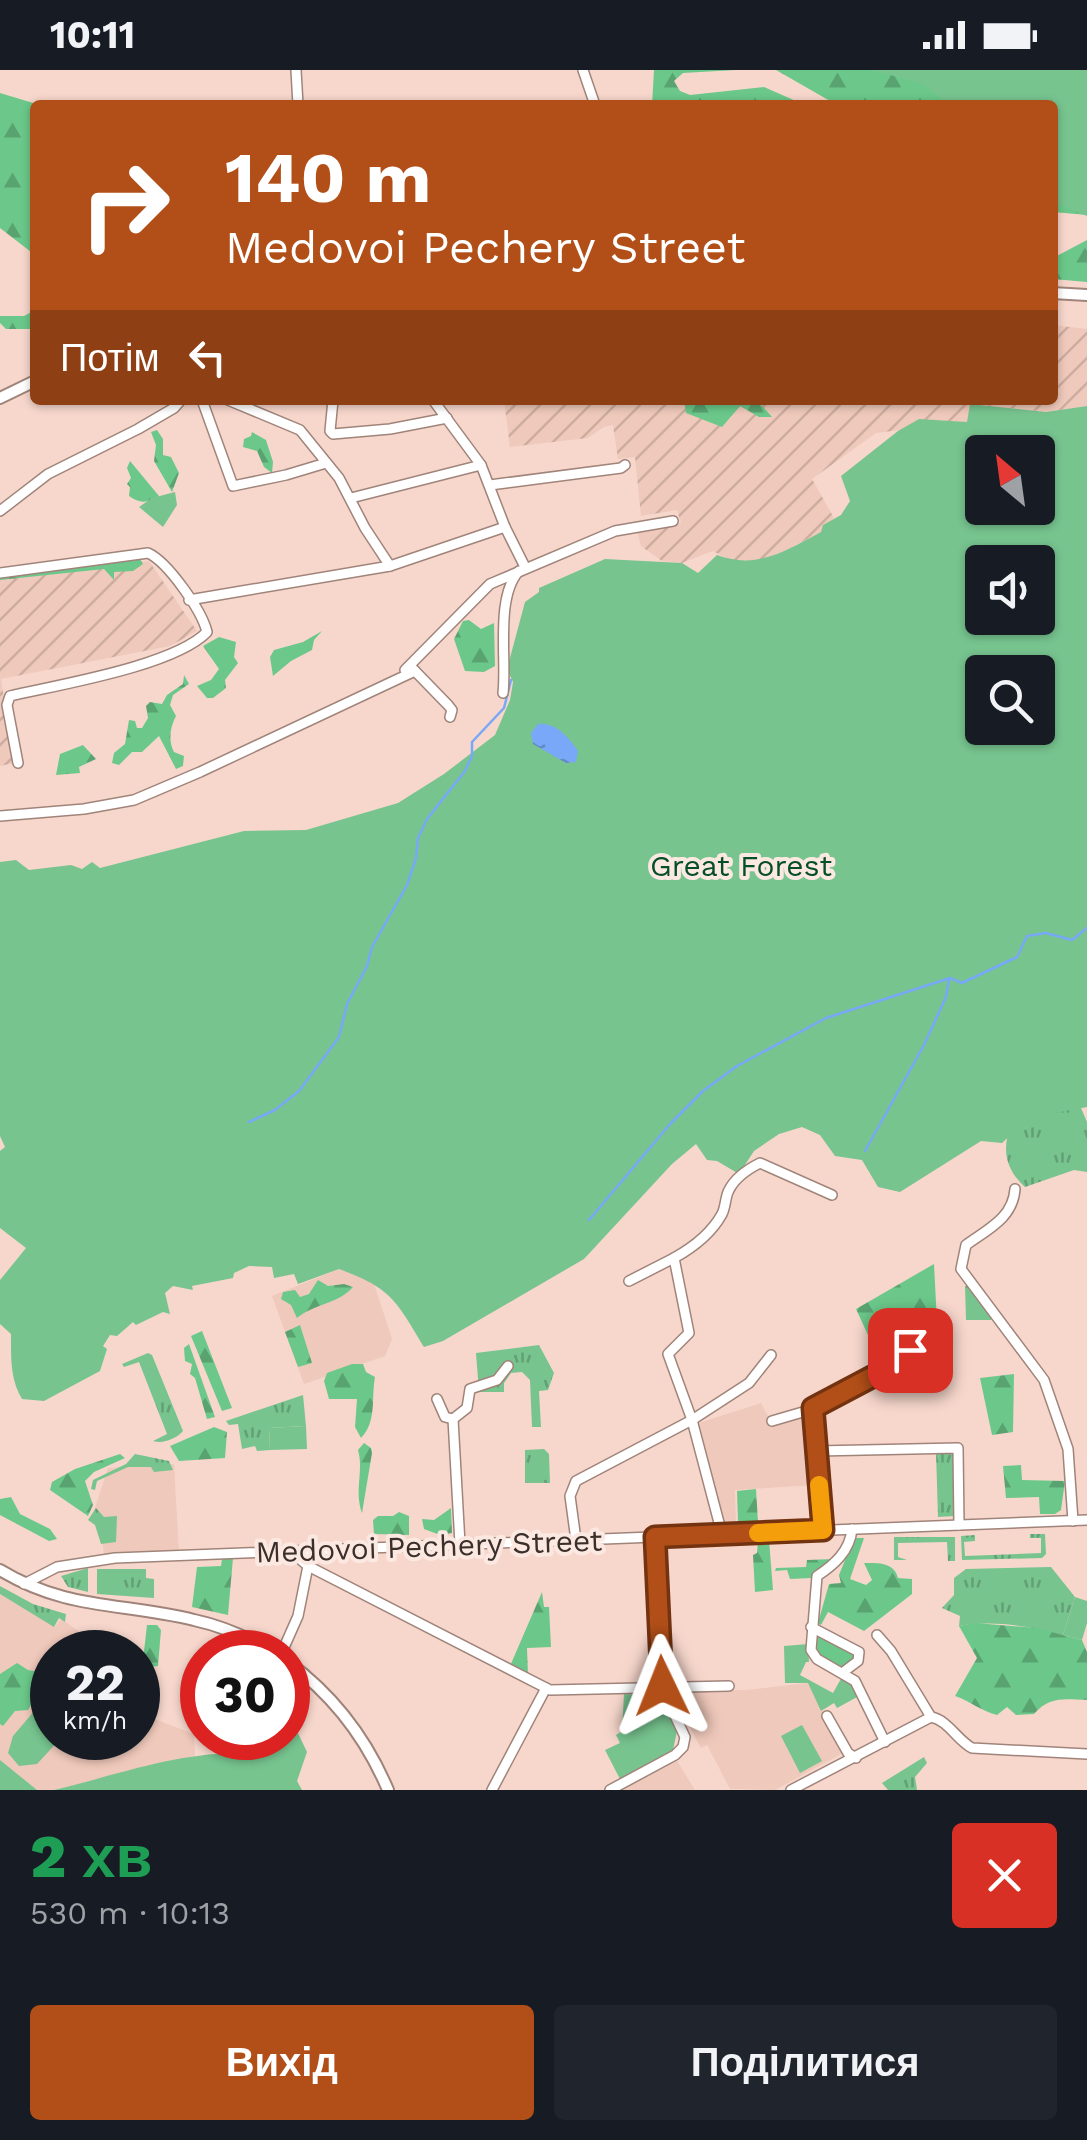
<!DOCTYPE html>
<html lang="uk">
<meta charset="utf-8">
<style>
:root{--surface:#171b24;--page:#20242c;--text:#f1f3f6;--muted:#9ea1a6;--accent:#b24f18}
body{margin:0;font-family:"Work Sans",sans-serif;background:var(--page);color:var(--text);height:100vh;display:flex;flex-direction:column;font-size:38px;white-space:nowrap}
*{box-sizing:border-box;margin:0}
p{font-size:32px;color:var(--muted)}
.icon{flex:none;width:55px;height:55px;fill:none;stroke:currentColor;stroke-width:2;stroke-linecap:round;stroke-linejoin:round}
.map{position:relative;height:1720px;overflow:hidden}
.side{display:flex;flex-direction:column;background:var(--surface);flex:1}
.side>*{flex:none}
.guide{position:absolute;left:30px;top:30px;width:1028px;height:305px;border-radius:10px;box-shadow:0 2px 8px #0004;background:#b24f18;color:#fff;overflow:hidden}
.needle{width:65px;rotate:331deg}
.tools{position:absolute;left:965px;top:365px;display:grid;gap:20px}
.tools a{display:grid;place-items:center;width:90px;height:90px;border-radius:10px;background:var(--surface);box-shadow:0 2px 8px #0004;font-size:50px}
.speed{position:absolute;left:30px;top:1560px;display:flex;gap:20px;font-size:50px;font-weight:700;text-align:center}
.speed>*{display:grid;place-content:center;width:130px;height:130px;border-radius:50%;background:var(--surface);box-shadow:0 2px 8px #0004;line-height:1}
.speed small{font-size:25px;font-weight:400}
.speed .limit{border:15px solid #d22;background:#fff;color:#111}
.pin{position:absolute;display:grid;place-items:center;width:85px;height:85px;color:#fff;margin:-42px;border-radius:20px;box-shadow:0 5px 15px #0006}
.me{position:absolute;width:110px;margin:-55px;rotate:358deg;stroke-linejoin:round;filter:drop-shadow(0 0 8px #0008)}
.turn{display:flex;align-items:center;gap:35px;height:210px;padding:0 30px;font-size:45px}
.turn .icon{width:130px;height:130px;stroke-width:2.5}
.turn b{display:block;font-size:70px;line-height:85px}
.then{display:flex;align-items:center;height:95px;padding:0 30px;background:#0003;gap:20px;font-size:38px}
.round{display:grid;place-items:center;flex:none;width:105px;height:105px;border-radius:10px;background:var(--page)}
.head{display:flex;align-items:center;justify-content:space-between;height:170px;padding:0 30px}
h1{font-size:60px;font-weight:800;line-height:75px;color:#1e9e55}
.primary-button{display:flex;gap:20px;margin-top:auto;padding:20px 30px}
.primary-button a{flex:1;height:115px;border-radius:10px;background:var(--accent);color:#fff;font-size:40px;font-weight:800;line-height:115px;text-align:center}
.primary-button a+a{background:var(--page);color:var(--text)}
.status{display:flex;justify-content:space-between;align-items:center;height:70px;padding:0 50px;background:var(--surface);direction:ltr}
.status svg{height:28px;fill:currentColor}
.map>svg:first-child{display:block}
</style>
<div class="status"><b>10:11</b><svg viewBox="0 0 49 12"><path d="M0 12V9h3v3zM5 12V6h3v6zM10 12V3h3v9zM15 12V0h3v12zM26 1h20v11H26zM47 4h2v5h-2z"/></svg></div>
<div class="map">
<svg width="1087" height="1720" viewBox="0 0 1087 1720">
<defs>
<pattern id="industrial-furrows" width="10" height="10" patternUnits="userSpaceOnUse" patternTransform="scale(2.5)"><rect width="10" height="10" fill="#efc9bb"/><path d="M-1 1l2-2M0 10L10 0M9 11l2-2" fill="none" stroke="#ceada1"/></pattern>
<pattern id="grass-tufts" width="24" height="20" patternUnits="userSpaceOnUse" patternTransform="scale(2.5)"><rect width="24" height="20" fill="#77c48f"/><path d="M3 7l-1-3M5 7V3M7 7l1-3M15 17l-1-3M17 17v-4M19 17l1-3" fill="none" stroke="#63a075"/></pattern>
<pattern id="forest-firs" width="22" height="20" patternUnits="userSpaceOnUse" patternTransform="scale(2.5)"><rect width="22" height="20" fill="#6bc88a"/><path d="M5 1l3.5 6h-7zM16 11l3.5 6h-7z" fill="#59a371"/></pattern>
<pattern id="water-ripples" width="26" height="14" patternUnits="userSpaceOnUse" patternTransform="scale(2.5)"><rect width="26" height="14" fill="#78a8f7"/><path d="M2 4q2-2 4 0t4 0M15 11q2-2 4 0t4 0" fill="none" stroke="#6489c8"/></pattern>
</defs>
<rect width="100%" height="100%" fill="#f7d7cc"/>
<g fill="#efc9bb">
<polygon points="339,1199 373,1211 392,1269 385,1286 304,1314 272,1226"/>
<polygon points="761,1333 771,1352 811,1341 814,1415 735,1420 736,1455 723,1455 699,1353"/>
<polygon points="174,1394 179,1482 104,1487 102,1463 91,1450 108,1398"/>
<polygon points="0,1524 55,1557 61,1549 80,1562 74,1578 82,1582 52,1582 52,1668 138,1668 138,1643 194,1664 195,1686 54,1720 37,1720 0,1690"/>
<polygon points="808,1613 843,1683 775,1720 730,1719 707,1675 701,1678 670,1620 747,1620"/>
<polygon points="677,1691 695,1720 622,1720"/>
</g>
<g fill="url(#industrial-furrows)">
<polygon points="1053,255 1087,259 1087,336 1046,342 970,334 967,352 876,363 812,409 834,448 821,462 765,491 729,490 713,481 682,493 662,491 641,476 637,461 681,453 677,440 641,446 635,387 618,389 613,355 604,357 588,368 510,377 504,330 1052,330"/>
<polygon points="149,491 197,561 170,576 1,609 14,693 0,696 0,508"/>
</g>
<g fill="url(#grass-tufts)">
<path d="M1060,1035L1081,1038L1087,1052V1102L1074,1100L1025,1117C1005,1099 1001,1077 1012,1054Z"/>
<polygon points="965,1216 970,1216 993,1246 991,1250 966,1250"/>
<polygon points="539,1275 554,1303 548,1320 539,1321 541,1357 532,1357 530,1310 522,1302 511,1303 504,1313 504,1322 479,1322 476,1283"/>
<path d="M148,1283L152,1285L183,1361C176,1369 163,1374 153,1371L167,1364L139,1292L124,1297L122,1294Z"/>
<polygon points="303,1325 306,1356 269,1358 270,1380 257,1381 255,1376 242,1379 238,1354 229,1355 226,1351"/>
<polygon points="544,1379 549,1384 550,1413 525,1413 525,1380"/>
<polygon points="954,1381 956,1446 938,1447 936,1382"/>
<polygon points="135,1384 169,1391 173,1400 154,1402 151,1397 128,1397 97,1411 95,1420 91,1419 93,1410 126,1394"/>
<polygon points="96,1438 104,1447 117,1446 116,1472 101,1474 95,1455 88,1450"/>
<polygon points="1030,1464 1045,1464 1046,1484 1042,1488 962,1490 961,1466 975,1465 975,1471 964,1472 965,1486 1041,1483 1041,1468 1030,1468"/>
<polygon points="894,1467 955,1467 955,1491 948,1491 947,1472 898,1473 898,1487 907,1490 894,1490"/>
<path d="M1051,1497L1075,1527L1063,1565C1030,1556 993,1550 959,1556L960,1546L942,1538L954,1525V1508L966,1499Z"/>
<polygon points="88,1498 88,1522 68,1517 61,1506"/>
<polygon points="97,1499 146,1499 146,1508 154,1509 154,1528 97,1524"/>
<polygon points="0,1516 33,1534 66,1544 65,1552 59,1548 54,1557 0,1524"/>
<polygon points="924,1687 927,1693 915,1707 917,1720 888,1720 882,1713"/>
</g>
<g fill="url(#forest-firs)">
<polygon points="654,0 736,0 683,3 674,11 680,21 690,25 764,17 805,35 652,35"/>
<polygon points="776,0 1087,0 1087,145 1053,142 1052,35 837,35"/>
<polygon points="0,23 40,35 35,35 35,185 0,158"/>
<polygon points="1087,170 1087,212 1053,209 1053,188"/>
<polygon points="35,240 35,259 6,259 0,253 0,246 24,246"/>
<polygon points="684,330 757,330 772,347 759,347 740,336 722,357 686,343"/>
<polygon points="157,360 163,369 163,385 171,387 179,403 172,422 154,391 156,375 151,362"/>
<polygon points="252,362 266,370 273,392 272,403 264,397 257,381 243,377 244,369 251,366"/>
<path d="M130,391L159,426C148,433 140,434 129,426L130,417L127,414L131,408L127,398Z"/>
<polygon points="139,487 143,494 133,501 114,502 114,510 104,499 0,510 0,503"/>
<polygon points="469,550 481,559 494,553 495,596 484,602 465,601 454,569 463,551"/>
<polygon points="322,561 314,570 312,580 291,591 273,606 270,587 274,580 303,572"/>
<polygon points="219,567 236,572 234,587 238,593 225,610 226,618 213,628 207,628 197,616 211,610 219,599 203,576"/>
<path d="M184,605L189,614L173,625L170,635L176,646C170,657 168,671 174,682L184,686L183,696L176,699L159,666L142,682H132L119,695L112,693L114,683L125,674L129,650L135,651L137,658H142L148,648L146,636L150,632L162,634L167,625L183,614Z"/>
<polygon points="83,675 96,689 79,697 80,703 56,705 60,684"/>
<polygon points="934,1194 938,1271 932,1272 932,1287 944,1287 945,1311 919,1316 906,1292 914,1283 913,1271 900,1250 868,1265 856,1239"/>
<path d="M318,1210L328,1216L344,1214L353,1217C340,1233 314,1234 297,1248L291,1235L281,1229L283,1222L295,1220L300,1227L309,1224Z"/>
<polygon points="300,1255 312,1293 298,1297 285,1262"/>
<polygon points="202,1261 232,1338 222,1341 191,1266"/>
<polygon points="189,1274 215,1347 207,1349 195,1308 190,1304 192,1294 185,1291 184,1278"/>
<path d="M352,1294H363L366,1302L375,1307C371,1329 377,1351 361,1368L355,1357L357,1329H329L324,1311L327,1303Z"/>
<polygon points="1014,1304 1013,1362 992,1365 980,1308"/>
<polygon points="214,1357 227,1362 225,1388 179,1391 170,1376"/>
<path d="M364,1373L371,1378L372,1383L362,1443C354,1420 364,1401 358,1380Z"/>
<polygon points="120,1384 125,1388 94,1402 85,1411 93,1435 88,1446 50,1420 52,1412 75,1399"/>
<polygon points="1021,1395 1022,1410 1065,1411 1061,1440 1055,1444 1040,1444 1039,1427 1006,1428 1003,1396"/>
<polygon points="756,1419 758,1452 738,1453 737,1421"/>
<polygon points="11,1427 20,1444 50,1459 57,1469 49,1471 0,1445 0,1429"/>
<polygon points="451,1438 452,1463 440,1465 424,1459 422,1449 434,1450"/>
<polygon points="399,1442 409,1446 409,1465 374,1464 373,1450 378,1446 393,1446"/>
<path d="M854,1468H864L850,1509L866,1515L872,1510L864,1493C878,1493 894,1492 898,1508L912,1509V1524L864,1561L828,1542L821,1555L818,1553L829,1514L841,1513L839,1505Z"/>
<polygon points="769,1470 773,1520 755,1522 753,1485 757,1483 758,1471"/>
<polygon points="233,1488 228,1545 192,1537 197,1497 221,1496 222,1489"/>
<polygon points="833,1489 812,1508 790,1509 787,1500 775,1501 776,1498 806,1497 807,1490"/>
<polygon points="542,1522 544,1537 549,1537 551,1577 527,1578 528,1605 510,1596"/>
<path d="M975,1553L1037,1558L1082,1570L1087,1582V1630C1065,1629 1049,1626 1034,1644L1016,1645L1007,1637L997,1645C981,1641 970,1631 955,1626L977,1588L959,1556Z"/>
<polygon points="147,1555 157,1555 161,1560 158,1596 150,1597 143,1590"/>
<polygon points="813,1559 858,1583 857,1591 843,1600 818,1585"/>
<polygon points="17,1593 28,1600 52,1604 52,1609 44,1613 28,1640 15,1641 3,1656 0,1654 0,1604"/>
</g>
<g fill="#77c48f" fill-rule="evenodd">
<polygon points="872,0 1087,0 1087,146 1053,132 1052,35 950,35 923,14"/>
<path d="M970,334L1046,342L1087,336V1037L1029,1048L1002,1073L981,1071L900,1122L878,1117L862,1090L835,1086L820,1065L802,1057L779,1064L754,1081L739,1104L717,1091L707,1090L696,1074L672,1094L584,1189L443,1271L424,1277C396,1230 391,1218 339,1199L298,1214L294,1204L274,1208L272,1197L249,1196L234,1203L233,1208L192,1216L193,1220L173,1216L165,1223L170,1244L163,1242L136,1255L133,1252L117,1266L110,1265L103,1276L107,1279L100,1301L44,1331L22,1329C10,1309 11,1288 11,1264L0,1254V1210L26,1178L0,1158V1081L5,1077L0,1066V792L16,790L29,800L71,795L82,799L92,792L100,798L244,761L306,760L398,733L444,704L495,665L510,630L513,612L507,599L525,532L539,522V518L605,489L682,493L698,503L717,485C757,500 785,481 821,462L823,455L841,445L850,431L841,406L898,361L919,349L967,352ZM982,382H1038V438H982ZM982,492H1038V548H982ZM982,602H1038V658H982Z"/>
<polygon points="175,422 177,435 163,457 139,437 152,428"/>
<polygon points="306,1356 307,1379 270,1380 269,1358"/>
<polygon points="1075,1527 1087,1531 1087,1553 1082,1570 1063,1565"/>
<polygon points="808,1574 809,1592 806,1592 800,1605 833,1623 842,1607 854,1614 859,1626 837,1638 834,1633 821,1641 808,1613 785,1613 784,1576"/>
<polygon points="52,1620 52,1668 61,1668 37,1694 19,1696 8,1683 13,1666"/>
<polygon points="624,1624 658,1626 677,1661 673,1680 620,1709 605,1680 620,1673 616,1665 622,1661"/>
<polygon points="802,1655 822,1691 800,1703 781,1666"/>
<path d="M288,1657H295L307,1682L297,1711L302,1720H54C118,1705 186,1679 252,1684L258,1674L257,1668H288Z"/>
<polygon points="0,1690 37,1720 0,1720"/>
</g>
<path fill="url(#water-ripples)" d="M538,654C556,652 568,667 578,681L576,692L566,693L533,674L531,663Z"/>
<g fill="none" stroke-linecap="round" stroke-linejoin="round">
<g stroke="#78a8f7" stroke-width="2.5">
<polyline points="249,1052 275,1040 299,1021 339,967 347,934 367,896 372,877 407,815 416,788 418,768 427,749 465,701 472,686 472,672 504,638 511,610"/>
<polyline points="865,1081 924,975 946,927 949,909"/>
<polyline points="589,1150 670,1054 703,1021 737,996 826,948 950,908 962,913 1017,887 1027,866 1046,863 1072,870 1087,858"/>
</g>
<defs>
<g id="minor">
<polyline points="296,0 298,35"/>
<polyline points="583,0 595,35"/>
<polyline points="202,330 233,416 286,405 326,393"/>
<polyline points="228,330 300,360 339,408 365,458 390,496"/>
<polyline points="333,330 330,361 333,364 390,359 447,348"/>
<polyline points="433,330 481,395 505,457 525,497"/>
<polyline points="490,415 621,398 625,395"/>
<polyline points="351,428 481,395"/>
<polyline points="0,441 48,404 138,359 174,338 181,330"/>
<path d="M0,503L148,483C168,492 202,541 207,562C174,596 57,615 10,626L7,635L18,693"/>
<polyline points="189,530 390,496 505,457"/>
<polyline points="413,599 448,635 452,640 450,647"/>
<polyline points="405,600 490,514 615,461 673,451"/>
<path d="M503,623C507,590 495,527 519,501"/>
<polyline points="0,746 84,739 134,730 200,702 415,601"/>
<path d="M1015,1119C1013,1148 988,1159 966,1175L961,1199L1044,1310L1068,1379L1073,1451"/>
<polyline points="629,1211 674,1188"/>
<polyline points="437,1329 445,1347 453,1349 460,1474"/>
<polyline points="813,1339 823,1460"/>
<polyline points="453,1349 467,1338 470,1319 497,1310 508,1296"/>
<polyline points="772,1351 813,1339 899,1292 910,1280"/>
<polyline points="817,1381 958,1378 959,1455"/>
<path d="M852,1459C850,1481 834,1495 817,1506L811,1580L817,1589L855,1611L885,1672"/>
<polyline points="722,1464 692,1350 749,1313 771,1285"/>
<path d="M576,1470L570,1426L576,1411L692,1350L668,1284L689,1263L674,1188C694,1177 711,1164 722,1144C726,1136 725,1127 729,1120C735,1108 748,1099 760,1093L832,1125"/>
<polyline points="292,1482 308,1496 550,1620 729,1616"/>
<polyline points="24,1514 57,1497 115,1488 1087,1450"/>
<polyline points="811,1557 859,1582 858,1591 842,1603"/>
<polyline points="877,1565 891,1581 931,1647"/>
<polyline points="282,1582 298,1546 308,1496"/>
<polyline points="827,1646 848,1683 856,1688"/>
<polyline points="492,1720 546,1618"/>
<polyline points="610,1720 675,1685 683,1677 685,1667 662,1618 655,1467"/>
<path d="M791,1720L931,1647C948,1650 957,1670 972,1678L1087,1684"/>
</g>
<g id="major">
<polyline points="1052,223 1087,225"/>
<polyline points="0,328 35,311"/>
<path d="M0,1500C68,1541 122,1532 194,1550C222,1556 249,1568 273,1582"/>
<path d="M288,1592C333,1625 366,1668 388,1720"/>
</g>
</defs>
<use href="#minor" stroke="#a0847a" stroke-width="12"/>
<use href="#major" stroke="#a0847a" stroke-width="14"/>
<use href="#minor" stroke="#fff" stroke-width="9"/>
<use href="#major" stroke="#fff" stroke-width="10"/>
</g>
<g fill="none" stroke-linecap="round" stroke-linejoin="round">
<defs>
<polyline id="route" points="662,1616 655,1467 823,1460 813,1338 900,1292 910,1280"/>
</defs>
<use href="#route" stroke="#743310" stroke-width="25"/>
<use href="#route" stroke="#b24f18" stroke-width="18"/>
<polyline stroke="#f59e0b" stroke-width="18" points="758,1463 823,1460 819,1415"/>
</g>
<g text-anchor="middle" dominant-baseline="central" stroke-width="8" stroke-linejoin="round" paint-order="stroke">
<g font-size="30" fill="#044f28" stroke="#fbe8e1">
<text x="741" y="795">Great Forest</text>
</g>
<g font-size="30" fill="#3b2f2b" stroke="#fbe8e1">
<text transform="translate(429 1476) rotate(-2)">Medovoi Pechery Street</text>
</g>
</g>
</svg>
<div class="tools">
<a><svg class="needle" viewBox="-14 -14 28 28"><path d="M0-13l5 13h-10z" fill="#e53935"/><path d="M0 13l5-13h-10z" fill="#9ea1a6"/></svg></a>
<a><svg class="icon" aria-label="sound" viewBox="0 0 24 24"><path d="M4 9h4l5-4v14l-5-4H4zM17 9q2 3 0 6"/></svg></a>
<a><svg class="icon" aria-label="search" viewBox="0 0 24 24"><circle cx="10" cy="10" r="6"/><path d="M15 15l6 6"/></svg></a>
</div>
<div class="speed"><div>22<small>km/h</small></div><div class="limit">30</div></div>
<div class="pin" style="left:910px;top:1280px;background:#d93025"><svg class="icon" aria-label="arrive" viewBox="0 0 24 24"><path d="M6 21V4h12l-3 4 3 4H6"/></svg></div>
<svg class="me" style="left:662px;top:1616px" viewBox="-20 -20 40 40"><path d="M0-17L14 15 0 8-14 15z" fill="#b24f18" stroke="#fff" stroke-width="4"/></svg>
<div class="guide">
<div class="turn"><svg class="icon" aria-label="right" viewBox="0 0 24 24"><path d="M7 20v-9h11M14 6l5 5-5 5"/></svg><div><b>140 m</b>Medovoi Pechery Street</div></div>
<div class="then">Потім<svg class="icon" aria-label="left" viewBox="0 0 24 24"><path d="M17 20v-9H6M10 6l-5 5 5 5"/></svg></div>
</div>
</div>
<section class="side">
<div class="head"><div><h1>2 хв</h1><p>530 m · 10:13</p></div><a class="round" style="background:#d93025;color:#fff"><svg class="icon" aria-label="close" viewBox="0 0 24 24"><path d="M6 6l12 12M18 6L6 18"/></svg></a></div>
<div class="primary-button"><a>Вихід</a><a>Поділитися</a></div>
</section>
